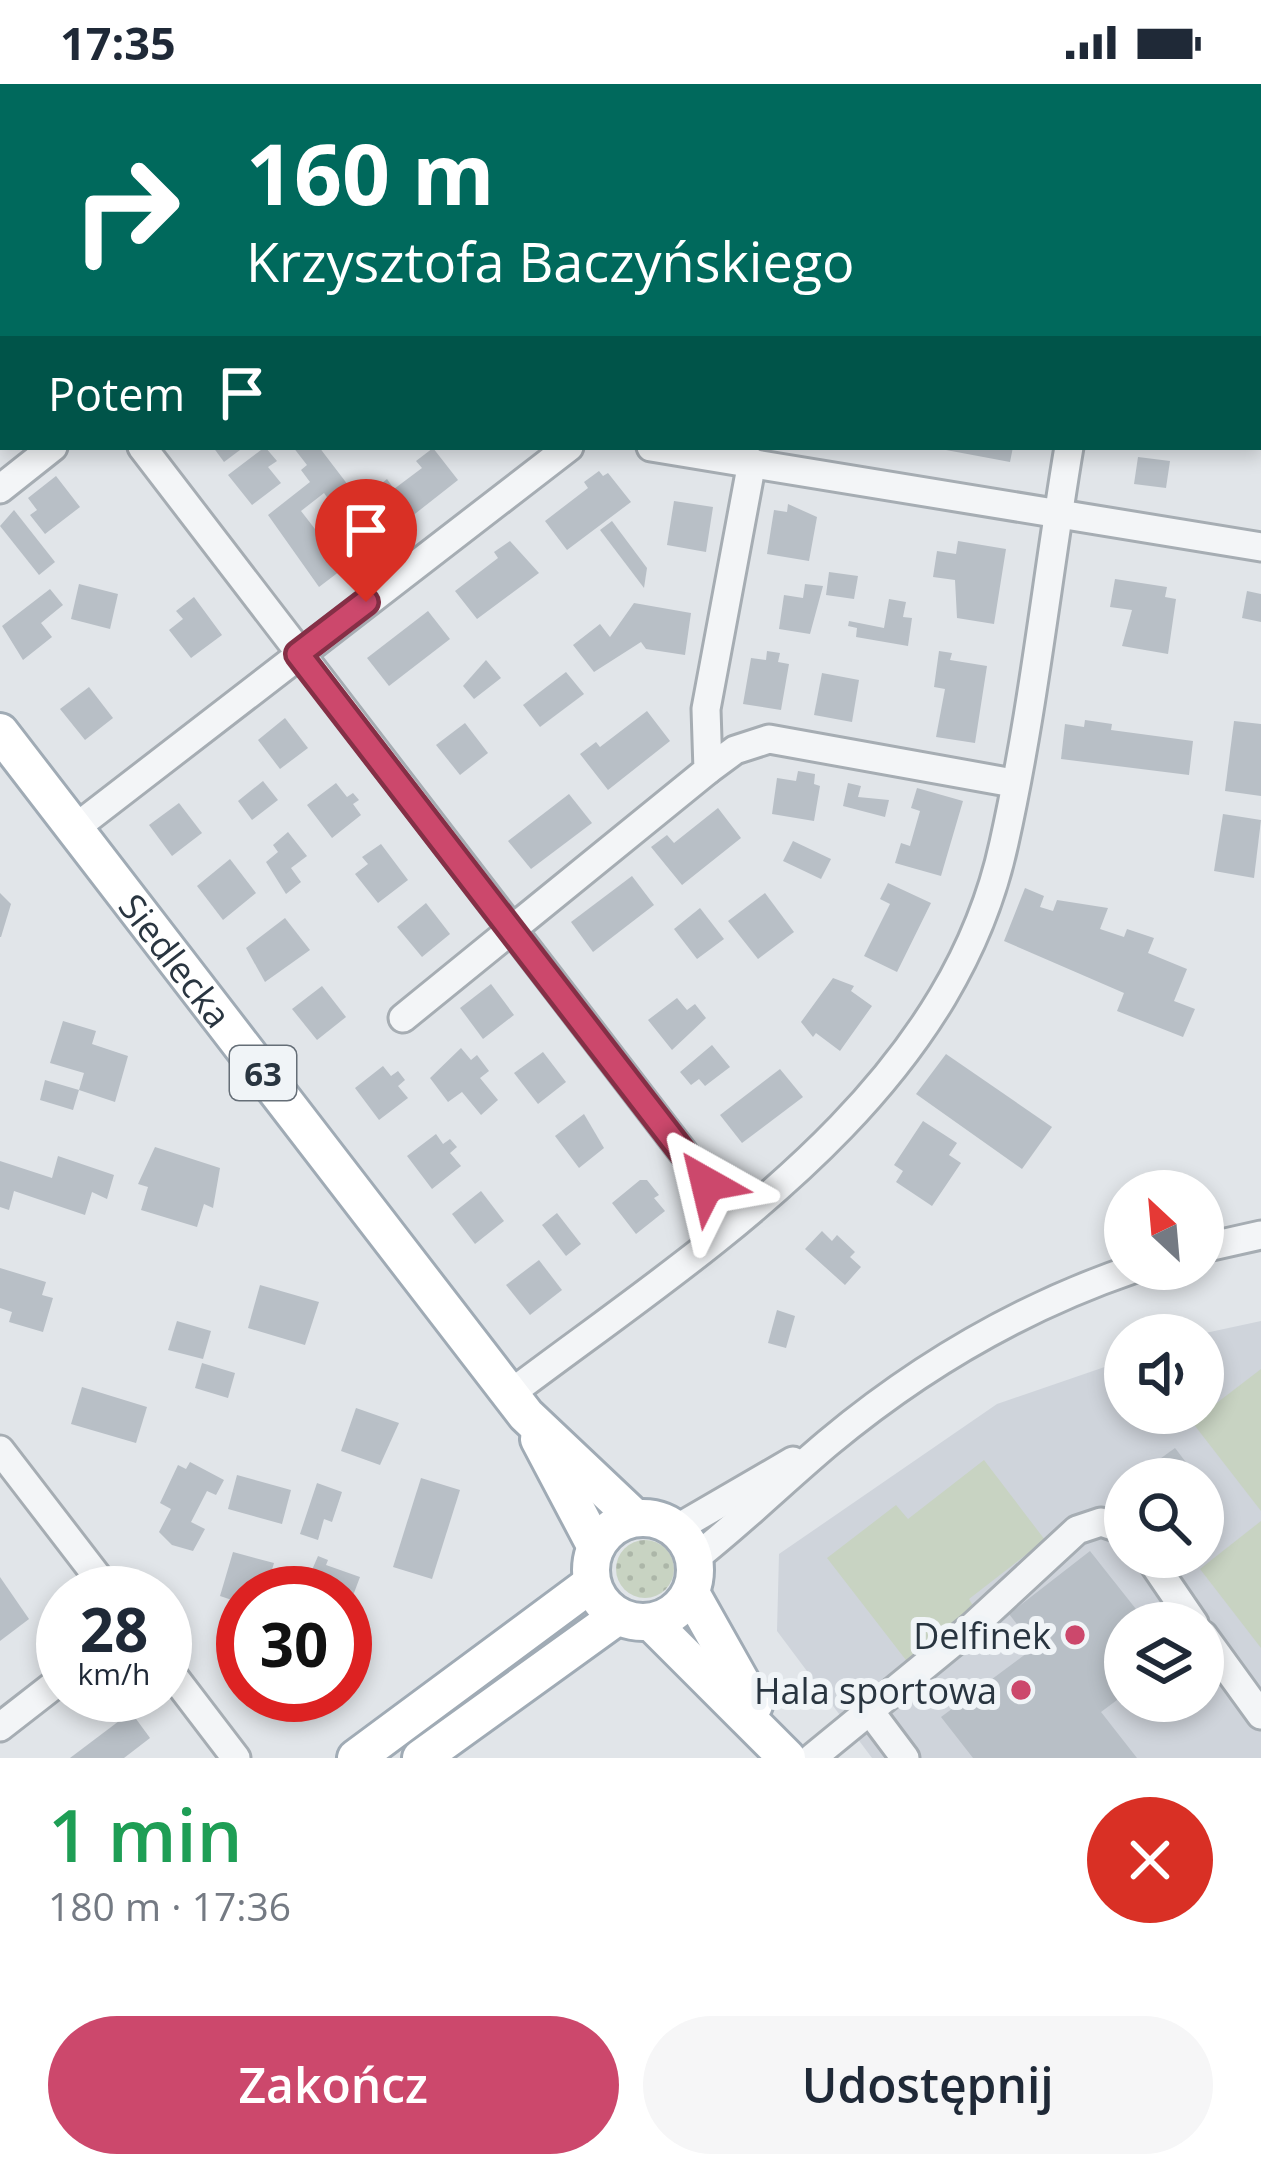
<!DOCTYPE html>
<html lang="pl">
<meta charset="utf-8">
<style>
:root{--surface:#fff;--page:#f6f6f7;--text:#1f2937;--muted:#747a83;--accent:#cc486c}
body{margin:0;font-family:"Open Sans",sans-serif;background:var(--page);color:var(--text);height:100vh;display:flex;flex-direction:column;font-size:45px;white-space:nowrap}
*{box-sizing:border-box;margin:0}
p{font-size:39px;color:var(--muted)}
.icon{flex:none;width:66px;height:66px;fill:none;stroke:currentColor;stroke-width:2;stroke-linecap:round;stroke-linejoin:round}
.map{position:relative;height:1674px;overflow:hidden}
.side{display:flex;flex-direction:column;background:var(--surface);flex:1}
.side>*{flex:none}
.banner{position:absolute;left:0px;top:0px;width:1263px;height:366px;box-shadow:0 6px 18px #0003;background:#00695c;color:#fff;overflow:hidden}
.needle{width:78px;rotate:334deg}
.fabs{position:absolute;left:1104px;top:1086px;display:grid;gap:24px}
.fabs a{display:grid;place-items:center;width:120px;height:120px;border-radius:50%;background:var(--surface);box-shadow:0 6px 18px #0003;font-size:60px}
.speed{position:absolute;left:36px;top:1482px;display:flex;gap:24px;font-size:60px;font-weight:700;text-align:center}
.speed>*{display:grid;place-content:center;width:156px;height:156px;border-radius:50%;background:var(--surface);box-shadow:0 6px 18px #0003;line-height:1}
.speed small{font-size:30px;font-weight:400}
.speed .limit{border:18px solid #d22;background:#fff;color:#111}
.pin{position:absolute;display:grid;place-items:center;width:102px;height:102px;color:#fff;margin:-123px -51px;border-radius:50% 50% 50% 0;rotate:-45deg;box-shadow:0 0 12px #0007}
.pin .icon{rotate:45deg}
.me{position:absolute;width:132px;margin:-66px;rotate:323deg;stroke-linejoin:round;filter:drop-shadow(0 0 9px #0008)}
.turn{display:flex;align-items:center;gap:42px;height:252px;padding:0 48px;font-size:54px}
.turn .icon{width:156px;height:156px;stroke-width:2.5}
.turn b{display:block;font-size:84px;line-height:102px}
.then{display:flex;align-items:center;height:114px;padding:0 48px;background:#0003;gap:24px;font-size:45px}
.round{display:grid;place-items:center;flex:none;width:126px;height:126px;border-radius:63px;background:var(--page)}
.head{display:flex;align-items:center;justify-content:space-between;height:204px;padding:0 48px}
h1{font-size:72px;font-weight:600;line-height:90px;color:#1e9e55}
.button{display:flex;gap:24px;margin-top:auto;padding:24px 48px}
.button a{flex:1;height:138px;border-radius:72px;background:var(--accent);color:#fff;font-size:48px;font-weight:600;line-height:138px;text-align:center}
.button a+a{background:var(--page);color:var(--text)}
.status{display:flex;justify-content:space-between;align-items:center;height:84px;padding:0 60px;background:var(--surface);direction:ltr}
.status svg{height:33px;fill:currentColor}
.map>svg:first-child{display:block}
</style>
<div class="status"><b>17:35</b><svg viewBox="0 0 49 12"><path d="M0 12V9h3v3zM5 12V6h3v6zM10 12V3h3v9zM15 12V0h3v12zM26 1h20v11H26zM47 4h2v5h-2z"/></svg></div>
<div class="map">
<svg width="1261" height="1674" viewBox="0 0 1261 1674">
<defs>
<pattern id="grass-dots" width="8" height="8" patternUnits="userSpaceOnUse" patternTransform="scale(3)"><rect width="8" height="8" fill="#c8d3c2"/><path d="M2 2h.1M6 6h.1" fill="none" stroke="#acb6a8" stroke-width="1.8" stroke-linecap="round"/></pattern>
</defs>
<rect width="100%" height="100%" fill="#e1e5e9"/>
<path fill="#cfd4db" fill-rule="evenodd" d="M1261,1237V1674H872L777,1547L779,1470L997,1320L1125,1276V1329H1203V1251H1196ZM1125,1395H1203V1473H1125ZM1125,1539H1203V1617H1125Z"/>
<circle fill="url(#grass-dots)" cx="645" cy="1485" r="29"/>
<g fill="#c8d3c2">
<polygon points="1261,1285 1261,1427 1192,1338"/>
<polygon points="984,1376 1045,1456 969,1515 976,1527 909,1580 827,1474 896,1421 908,1435"/>
<polygon points="1261,1437 1261,1564 1200,1485"/>
</g>
<g fill="#b8bfc6">
<polygon points="213,363 244,363 224,378"/>
<polygon points="265,363 277,377 268,383 281,399 252,421 228,391"/>
<polygon points="293,363 319,363 348,401 329,416 324,409 301,427 315,445 339,426 369,465 319,503 268,431 310,398 301,386 307,381"/>
<polygon points="930,363 1013,363 1010,378"/>
<polygon points="433,364 458,396 397,444 370,409 387,395 394,405 422,384 416,377"/>
<polygon points="1138,373 1170,377 1166,404 1134,400"/>
<polygon points="599,387 603,392 608,389 631,418 567,466 545,437 588,404 584,398"/>
<polygon points="56,392 80,423 45,450 30,431 37,426 28,414"/>
<polygon points="674,417 713,423 706,468 667,461"/>
<polygon points="788,420 817,433 809,477 767,470 774,426 787,428"/>
<polygon points="14,426 55,478 39,491 0,442"/>
<polygon points="612,437 647,484 644,504 600,446"/>
<polygon points="510,457 539,489 477,535 455,507 498,474 494,468"/>
<polygon points="958,457 1006,465 994,540 957,534 955,496 933,493 937,467 956,470"/>
<polygon points="829,488 858,492 854,515 826,511"/>
<polygon points="1115,495 1167,503 1165,513 1176,515 1168,570 1122,562 1132,526 1110,523"/>
<polygon points="79,500 118,510 110,545 71,535"/>
<polygon points="805,500 823,502 810,550 779,545 784,511 803,514"/>
<polygon points="50,505 63,521 41,539 52,553 23,576 2,542"/>
<polygon points="1247,507 1261,510 1261,538 1242,534"/>
<polygon points="194,513 222,551 191,574 169,546 183,535 176,527"/>
<polygon points="889,515 906,518 903,533 912,534 908,562 856,553 857,544 848,542 849,537 884,544"/>
<polygon points="634,519 691,529 685,571 646,565 641,558 594,588 573,561 600,540 610,553"/>
<polygon points="428,527 450,555 389,602 367,574"/>
<polygon points="767,567 780,569 778,578 789,580 781,626 743,620 751,574 766,576"/>
<polygon points="939,567 952,569 950,576 987,582 975,659 936,653 945,605 934,603"/>
<polygon points="486,576 501,594 474,615 463,602"/>
<polygon points="566,588 584,610 540,643 523,621"/>
<polygon points="822,589 859,596 852,638 814,631"/>
<polygon points="89,603 113,634 85,656 60,625"/>
<polygon points="647,627 670,657 608,706 580,670 596,658 600,663"/>
<polygon points="285,634 308,664 280,685 258,656"/>
<polygon points="1085,636 1112,640 1111,646 1193,657 1189,691 1061,675 1065,640 1084,643"/>
<polygon points="1234,637 1261,640 1261,712 1225,707"/>
<polygon points="465,639 488,669 460,691 436,661"/>
<polygon points="798,687 815,690 814,700 820,702 814,737 772,730 777,694 796,697"/>
<polygon points="263,697 278,716 252,736 238,717"/>
<polygon points="336,699 347,713 353,709 359,716 353,720 361,731 332,754 307,721"/>
<polygon points="848,699 861,702 858,713 889,716 885,733 843,722"/>
<polygon points="917,704 963,717 941,792 895,779 901,759 910,762 920,727 911,724"/>
<polygon points="569,710 592,739 531,785 508,757"/>
<polygon points="179,719 202,749 172,772 149,741"/>
<polygon points="718,724 741,754 682,801 651,763 667,751 674,759"/>
<polygon points="1223,730 1261,736 1254,794 1214,787"/>
<polygon points="288,748 307,772 291,784 301,798 286,810 266,778 278,768 273,761"/>
<polygon points="793,757 831,775 821,795 783,777"/>
<polygon points="381,760 408,796 378,819 355,790 368,780 362,773"/>
<polygon points="230,775 256,809 223,836 197,802"/>
<polygon points="632,792 654,821 593,868 571,838"/>
<polygon points="888,799 931,819 897,888 864,872 890,820 880,815"/>
<polygon points="1025,804 1044,812 1040,823 1053,827 1057,816 1108,824 1100,845 1124,853 1127,845 1154,854 1148,869 1187,885 1174,917 1195,925 1183,953 1117,927 1124,909 1004,857"/>
<polygon points="0,809 11,820 1,853 0,853"/>
<polygon points="765,809 794,848 758,875 728,837"/>
<polygon points="426,819 450,850 422,873 397,843"/>
<polygon points="700,824 724,855 697,875 674,845"/>
<polygon points="285,834 310,866 265,898 246,864"/>
<polygon points="833,894 854,902 851,907 872,922 840,967 816,949 813,953 801,938"/>
<polygon points="491,900 514,931 483,955 460,924"/>
<polygon points="322,902 346,933 317,956 292,925"/>
<polygon points="677,914 687,926 695,920 706,934 672,966 648,936"/>
<polygon points="63,937 96,947 92,960 128,972 115,1018 79,1006 84,989 50,979"/>
<polygon points="712,961 730,983 705,1002 699,995 691,1001 680,988"/>
<polygon points="461,964 471,976 477,971 489,987 480,994 498,1016 481,1031 462,1008 448,1018 430,994"/>
<polygon points="543,968 566,998 538,1020 514,989"/>
<polygon points="946,970 1052,1043 1022,1085 916,1010"/>
<polygon points="383,982 391,992 398,987 405,996 398,1002 408,1014 379,1036 355,1004"/>
<polygon points="780,985 803,1013 742,1059 720,1031"/>
<polygon points="45,996 79,1006 73,1026 40,1016"/>
<polygon points="584,1030 604,1064 579,1084 555,1052"/>
<polygon points="923,1037 957,1059 949,1071 961,1079 932,1122 896,1098 903,1087 894,1081"/>
<polygon points="436,1050 443,1060 450,1055 457,1063 450,1069 461,1082 432,1105 407,1072"/>
<polygon points="155,1063 220,1084 213,1124 204,1120 197,1143 141,1126 148,1103 138,1100"/>
<polygon points="58,1072 114,1091 107,1115 92,1108 85,1131 14,1107 9,1126 0,1123 0,1077 52,1094"/>
<polygon points="640,1096 647,1096 659,1111 654,1114 665,1127 636,1150 612,1119"/>
<polygon points="481,1107 504,1137 475,1160 452,1130"/>
<polygon points="557,1129 581,1160 566,1172 542,1141"/>
<polygon points="822,1147 832,1157 837,1151 855,1168 850,1173 861,1183 845,1201 805,1165"/>
<polygon points="539,1176 562,1206 530,1231 506,1201"/>
<polygon points="0,1184 46,1198 42,1211 53,1214 43,1248 9,1238 12,1228 0,1224"/>
<polygon points="260,1201 319,1218 305,1261 248,1244"/>
<polygon points="777,1226 795,1232 786,1264 768,1259"/>
<polygon points="177,1237 211,1247 203,1275 168,1266"/>
<polygon points="202,1279 235,1289 228,1314 195,1304"/>
<polygon points="82,1303 147,1323 136,1359 71,1340"/>
<polygon points="356,1324 399,1339 380,1381 341,1367"/>
<polygon points="1175,1364 1195,1390 1189,1395 1171,1395 1157,1377"/>
<polygon points="190,1378 224,1396 216,1411 207,1407 191,1438 205,1445 193,1467 172,1461 159,1448 171,1425 160,1419 178,1381 186,1385"/>
<polygon points="237,1391 291,1406 282,1440 228,1425"/>
<polygon points="421,1394 460,1406 432,1495 393,1483"/>
<polygon points="317,1399 342,1408 332,1438 324,1435 318,1456 300,1450"/>
<polygon points="1090,1467 1147,1539 1125,1539 1125,1610 1101,1628 1137,1674 973,1674 941,1633 1035,1563 1009,1530"/>
<polygon points="233,1468 274,1479 265,1509 243,1509 241,1529 230,1526 232,1516 220,1512"/>
<polygon points="318,1472 328,1476 326,1481 360,1493 351,1517 345,1509 306,1500"/>
<polygon points="0,1493 29,1535 0,1557"/>
<polygon points="131,1628 150,1654 124,1674 70,1674"/>
</g>
<g fill="none" stroke-linecap="round" stroke-linejoin="round">
<defs>
<g id="minor">
<polyline points="293,0 294,3"/>
<polyline points="536,0 537,3"/>
<polyline points="812,3 812,0"/>
<polyline points="1129,3 1130,0"/>
<polyline points="1260,68 1261,68"/>
<polyline points="0,177 3,181"/>
<polyline points="1260,237 1261,237"/>
<polyline points="142,363 735,1136"/>
<polyline points="651,363 1261,463"/>
<polyline points="0,405 53,363"/>
<polyline points="708,686 735,666 769,655 1013,699"/>
<polyline points="74,745 569,363"/>
<polyline points="403,934 708,686 706,625 752,378"/>
<polyline points="1203,1164 1261,1151"/>
<path d="M510,1310C702,1165 949,1013 1004,759C1033,629 1047,494 1069,363"/>
<polyline points="0,1366 110,1509"/>
<polyline points="676,1445 793,1377"/>
<polyline points="1149,1473 1194,1539"/>
<path d="M694,1475C741,1438 783,1397 828,1359C918,1284 1022,1223 1133,1185"/>
<polyline points="1203,1551 1261,1631"/>
<polyline points="165,1581 236,1674"/>
<polyline points="872,1630 905,1674"/>
<polyline points="0,1643 63,1594"/>
<polyline points="812,1674 972,1543 1077,1446 1101,1438 1125,1446"/>
</g>
<g id="major">
<path id="s1" d="M0,648L526,1331L635,1434"/>
<polyline points="539,1355 596,1463"/>
<circle cx="643" cy="1486" r="52"/>
<polyline points="691,1509 754,1621"/>
<polyline points="651,1538 787,1674"/>
<polyline points="356,1674 592,1499"/>
<polyline points="421,1674 618,1532"/>
</g>
</defs>
<use href="#minor" stroke="#a6adb3" stroke-width="33"/>
<use href="#major" stroke="#a0abb5" stroke-width="42"/>
<g stroke="#bec3c7" stroke-width="4.5" stroke-dasharray="9 9" stroke-linecap="butt">
<polyline points="8,3 13,0"/>
<polyline points="0,7 3,6"/>
</g>
<use href="#minor" stroke="#f3f5f7" stroke-width="27"/>
<use href="#major" stroke="#fff" stroke-width="36"/>
</g>
<g fill="none" stroke-linecap="round" stroke-linejoin="round">
<defs>
<polyline id="route" points="366,518 298,570 707,1100"/>
</defs>
<use href="#route" stroke="#852f46" stroke-width="30"/>
<use href="#route" stroke="#cc486c" stroke-width="21"/>
</g>
<g fill="#cc486c" stroke="#f0f4f7" stroke-width="4.5">
<circle cx="1075" cy="1551" r="12"/>
<circle cx="1021" cy="1606" r="12"/>
</g>
<g text-anchor="middle" dominant-baseline="central" stroke-width="12" stroke-linejoin="round" paint-order="stroke">
<rect fill="#f0f4f7" stroke="#656e77" stroke-width="3" x="230" y="962" width="66" height="54" rx="9"/>
<g font-size="33" font-weight="bold" fill="#293540">
<text x="263" y="989">63</text>
</g>
<g font-size="36" fill="#293540" stroke="#f0f4f7">
<text stroke="none"><textPath href="#s1" startOffset="288">Siedlecka</textPath></text>
</g>
<g font-size="36" fill="#293540" stroke="#f0f4f7" text-anchor="end">
<text x="1051" y="1551">Delfinek</text>
<text x="997" y="1606">Hala sportowa</text>
</g>
</g>
</svg>
<div class="fabs">
<a><svg class="needle" viewBox="-14 -14 28 28"><path d="M0-13l5 13h-10z" fill="#e53935"/><path d="M0 13l5-13h-10z" fill="#747a83"/></svg></a>
<a><svg class="icon" aria-label="sound" viewBox="0 0 24 24"><path d="M4 9h4l5-4v14l-5-4H4zM17 9q2 3 0 6"/></svg></a>
<a><svg class="icon" aria-label="search" viewBox="0 0 24 24"><circle cx="10" cy="10" r="6"/><path d="M15 15l6 6"/></svg></a>
<a><svg class="icon" aria-label="layers" viewBox="0 0 24 24"><path d="M12 4l9 5-9 5-9-5zM3 14l9 5 9-5"/></svg></a>
</div>
<div class="speed"><div>28<small>km/h</small></div><div class="limit">30</div></div>
<div class="pin" style="left:366px;top:518px;background:#d93025"><svg class="icon" aria-label="arrive" viewBox="0 0 24 24"><path d="M6 21V4h12l-3 4 3 4H6"/></svg></div>
<svg class="me" style="left:707px;top:1100px" viewBox="-20 -20 40 40"><path d="M0-17L14 15 0 8-14 15z" fill="#cc486c" stroke="#fff" stroke-width="4"/></svg>
<div class="banner">
<div class="turn"><svg class="icon" aria-label="right" viewBox="0 0 24 24"><path d="M7 20v-9h11M14 6l5 5-5 5"/></svg><div><b>160 m</b>Krzysztofa Baczyńskiego</div></div>
<div class="then">Potem<svg class="icon" aria-label="arrive" viewBox="0 0 24 24"><path d="M6 21V4h12l-3 4 3 4H6"/></svg></div>
</div>
</div>
<section class="side">
<div class="head"><div><h1>1 min</h1><p>180 m · 17:36</p></div><a class="round" style="background:#d93025;color:#fff"><svg class="icon" aria-label="close" viewBox="0 0 24 24"><path d="M6 6l12 12M18 6L6 18"/></svg></a></div>
<div class="button"><a>Zakończ</a><a>Udostępnij</a></div>
</section>
